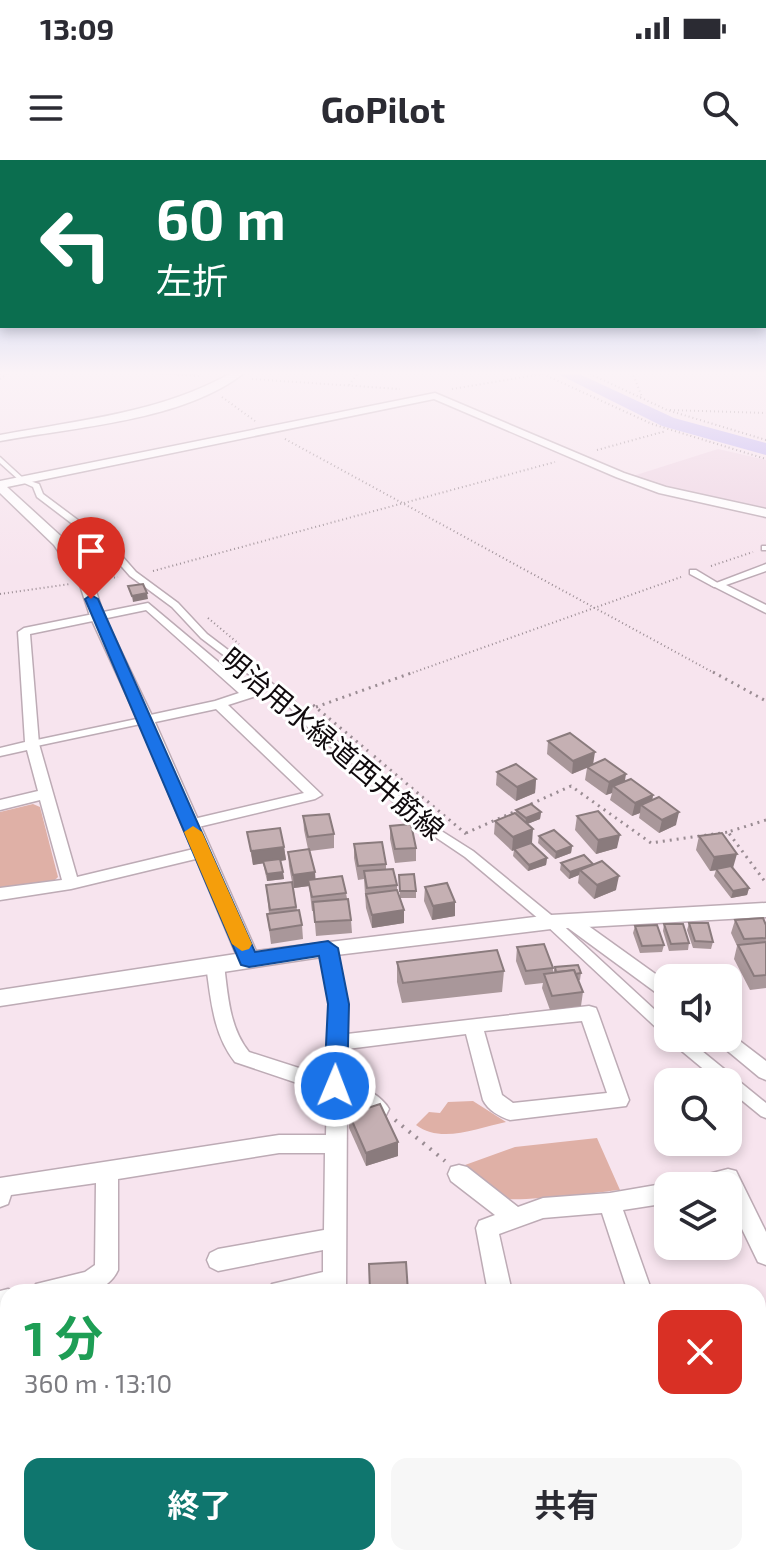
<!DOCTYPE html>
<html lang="ja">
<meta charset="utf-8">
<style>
:root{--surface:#fff;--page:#f7f7f7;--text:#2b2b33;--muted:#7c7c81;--accent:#0f766e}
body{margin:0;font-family:"Exo 2","Noto Sans JP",sans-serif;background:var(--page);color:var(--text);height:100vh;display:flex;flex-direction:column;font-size:30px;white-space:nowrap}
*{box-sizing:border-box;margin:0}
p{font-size:26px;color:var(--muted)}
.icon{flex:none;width:44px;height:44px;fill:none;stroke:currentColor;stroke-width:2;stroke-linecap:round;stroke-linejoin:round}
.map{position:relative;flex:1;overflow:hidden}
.drawer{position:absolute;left:0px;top:1124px;width:766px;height:282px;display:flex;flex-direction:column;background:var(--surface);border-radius:24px 24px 0 0;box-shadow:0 4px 12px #0003}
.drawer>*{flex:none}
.top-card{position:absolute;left:0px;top:0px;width:766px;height:168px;box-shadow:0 4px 12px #0003;background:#0b6e4f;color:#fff;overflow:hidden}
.controls{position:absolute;left:654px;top:804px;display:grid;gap:16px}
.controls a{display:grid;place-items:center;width:88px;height:88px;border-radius:16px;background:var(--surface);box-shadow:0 4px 12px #0003;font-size:40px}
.pin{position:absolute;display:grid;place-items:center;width:68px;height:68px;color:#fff;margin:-82px -34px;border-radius:50% 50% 50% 0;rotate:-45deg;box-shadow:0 0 8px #0007}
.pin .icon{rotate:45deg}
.me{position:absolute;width:88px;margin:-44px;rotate:1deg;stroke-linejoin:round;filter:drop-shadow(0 0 6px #0008)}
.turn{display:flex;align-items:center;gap:28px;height:168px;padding:0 24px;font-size:36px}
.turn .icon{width:104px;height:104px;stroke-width:2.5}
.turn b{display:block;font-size:56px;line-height:68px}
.round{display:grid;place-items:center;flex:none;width:84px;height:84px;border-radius:16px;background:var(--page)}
.overview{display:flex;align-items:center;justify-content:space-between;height:136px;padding:0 24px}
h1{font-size:48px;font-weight:700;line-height:60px;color:#1e9e55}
.primary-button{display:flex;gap:16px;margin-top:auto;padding:16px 24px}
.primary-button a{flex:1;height:92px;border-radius:16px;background:var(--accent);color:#fff;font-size:32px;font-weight:700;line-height:92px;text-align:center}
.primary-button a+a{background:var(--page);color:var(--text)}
.status{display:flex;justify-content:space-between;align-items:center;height:56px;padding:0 40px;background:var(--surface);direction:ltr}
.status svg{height:22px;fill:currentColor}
header{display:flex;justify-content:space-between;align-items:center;height:104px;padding:0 24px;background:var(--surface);font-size:36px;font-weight:700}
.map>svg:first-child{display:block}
</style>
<div class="status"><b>13:09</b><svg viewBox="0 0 49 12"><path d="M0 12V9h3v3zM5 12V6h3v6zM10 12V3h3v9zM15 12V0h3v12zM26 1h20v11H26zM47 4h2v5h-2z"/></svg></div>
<header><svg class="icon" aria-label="menu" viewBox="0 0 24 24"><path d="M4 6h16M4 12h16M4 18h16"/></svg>GoPilot<svg class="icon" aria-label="search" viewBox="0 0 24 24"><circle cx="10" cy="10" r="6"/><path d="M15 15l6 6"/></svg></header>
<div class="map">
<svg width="766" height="1405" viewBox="0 0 766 1405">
<rect width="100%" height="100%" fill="#f7e4ee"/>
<polygon fill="#efd5e4" points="718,289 766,300 766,349 671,329 633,316"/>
<g fill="#dfb0a6">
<polygon points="33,644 40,647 58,717 53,722 0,728 0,652"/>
<path d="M473,941L506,962C477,968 441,984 416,965L429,952L440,953L448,942Z"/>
<path d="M597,978L620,1030C601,1032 512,1043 503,1038C490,1029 477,1016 465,1005L515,987Z"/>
</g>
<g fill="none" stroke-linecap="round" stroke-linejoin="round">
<polygon fill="#c1b4f3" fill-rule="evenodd" points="554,212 575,212 674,258 766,283 766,295 662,266"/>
<defs>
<g id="pedestrian">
<polygon points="0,297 24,319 39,324 43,334 114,387 136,412 178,443 207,474 290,537 322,570 364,602 424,660 473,691 556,759 668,862 668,875 663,874 546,765 465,697 416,664 356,606 314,574 284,541 201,478 172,447 130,416 108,391 37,337 33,327 20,321 0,303"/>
<rect x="762" y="386" width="4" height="4"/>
<polygon points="690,410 696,410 721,425 714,427 690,414"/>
<polygon points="146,557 151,560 150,562 32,587 27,584 32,581"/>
<polygon points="669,878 686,878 766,943 766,958 761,956 728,929 728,922 719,922 671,882"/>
</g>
<g id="minor">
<polygon points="766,404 766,411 726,425 766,445 766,453 711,425"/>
<polygon points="148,443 253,531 253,537 228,545 322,635 315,639 190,669 185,667 182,664 185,661 304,633 216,549 146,564 139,560 141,557 215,541 239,533 146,450 30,474 39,584 77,717 202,687 210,692 208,696 71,729 0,740 0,728 62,720 40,640 0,650 0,640 38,631 27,590 0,596 0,588 25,582 18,472 24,468"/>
<polygon points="570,755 576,757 668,823 668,839 662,837 564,765 561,761"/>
<path d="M328,782L334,784L337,788L347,844V874L589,846L596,848L598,853L629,940L626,946L510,960C500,957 488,950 483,940L466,874L347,889V921C361,925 382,936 389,949L386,955L379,957L347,938L346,1132H268L272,1124L323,1112V1090L218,1111L210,1107L207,1100L210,1093L218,1089L324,1070L325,993H279L118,1019V1110C103,1142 61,1132 32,1132L36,1124L85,1112L95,1105L96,1023L11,1035L8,1044L0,1047V1018L279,975H326L327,933L235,902C213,874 211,840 206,805L209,801H221L224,805C228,835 229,867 249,892L327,917L329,844L319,788L322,784ZM582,861L607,933L513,943L502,935L484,871Z"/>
<polygon points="728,872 766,901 766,920 759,917 718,883 715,878 728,878"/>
<polygon points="459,1005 467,1007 518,1047 543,1038 610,1033 668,1023 675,1026 668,1026 668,1043 623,1050 652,1132 628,1132 602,1053 543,1058 499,1074 512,1132 488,1132 476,1068 479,1061 495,1055 451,1021 448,1014 451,1007"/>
<polygon points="728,1009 736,1011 766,1072 766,1105 758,1102 728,1040 728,1026 686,1026 689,1019"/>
<polygon points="8,1129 16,1132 8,1132 8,1151 0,1153 0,1131"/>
<polygon points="8,1234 8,1260 0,1262 0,1236"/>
<polygon points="8,1338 8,1366 0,1367 0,1339"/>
<rect x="60" y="1398" width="28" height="7"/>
<rect x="317" y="1398" width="28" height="7"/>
<polygon points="537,1398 565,1398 567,1405 539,1405"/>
<polygon points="709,1398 737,1398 740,1405 712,1405"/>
</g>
<g id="tertiary">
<path d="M233,212H245C185,261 74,267 0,281V275C79,260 162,253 233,212Z"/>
<polygon points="435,233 624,313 666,327 766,349 766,357 659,333 616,317 434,239 7,327 64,379 93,422 104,456 154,560 256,791 551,755 766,743 766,757 551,769 328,796 0,846 0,830 236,794 138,560 90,456 79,422 54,385 0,333 0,321"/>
</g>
</defs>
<use href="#pedestrian" stroke="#bdabb5" stroke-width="3"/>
<use href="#minor" stroke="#bdabb5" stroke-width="3"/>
<use href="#tertiary" stroke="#bdabb5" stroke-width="3"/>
<g stroke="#9a8c93" stroke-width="2" stroke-dasharray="1 3" stroke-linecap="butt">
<polyline points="138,212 200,216"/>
<polyline points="586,212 667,250 766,280"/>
<polyline points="632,212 642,237 637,238"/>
<polyline points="543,214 652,264 766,299"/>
<polyline points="0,219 10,212"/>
<polyline points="252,219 400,229"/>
<polyline points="349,225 359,212"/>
<polyline points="452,229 542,214"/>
<polyline points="222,237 255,261"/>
<polyline points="670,250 766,253"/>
<polyline points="285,279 716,514"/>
<polyline points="597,290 666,271"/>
<polyline points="711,406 753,392"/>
<polyline points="153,411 555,302"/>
<polyline points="102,419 118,417"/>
<polyline points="0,434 70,424"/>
<polyline points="208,458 239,484"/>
<polyline points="409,514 681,417"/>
</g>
<g stroke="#9a8c93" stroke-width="3" stroke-dasharray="2 5" stroke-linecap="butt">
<polyline points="713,512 766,541"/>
<polyline points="313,545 368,591"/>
<polyline points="316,547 414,512"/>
<polyline points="374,596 466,674"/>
<polyline points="531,644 571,626 651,683 728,672"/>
<polyline points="766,660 728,672 766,723"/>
<polyline points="466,673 516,651"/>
</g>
<polyline stroke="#9a8c93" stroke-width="4" stroke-dasharray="2 7" stroke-linecap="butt" points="395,960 445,1001"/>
<use href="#pedestrian" fill="#fff" fill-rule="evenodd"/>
<use href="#minor" fill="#fff" fill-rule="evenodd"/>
<use href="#tertiary" fill="#fff" fill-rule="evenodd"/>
</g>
<g fill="#a9979a">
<polygon points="548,581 594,604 625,622 653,635 652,640 676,665 659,673 639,658 640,653 632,656 610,640 612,633 606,635 585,620 587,608 572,614 547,594"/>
<polygon points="497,612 536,619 535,633 516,641 496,625"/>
<polygon points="516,650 541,652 540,659 527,664 531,683 547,698 546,705 528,711 513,696 514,690 512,691 494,674 495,661 516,654"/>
<polygon points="303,656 334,674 334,688 310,691 315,712 315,719 346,733 351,760 352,773 316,776 314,751 312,751 309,726 294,728 293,724 297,750 302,765 303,779 271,784 267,754 269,754 266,725 292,722 289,706 288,692 308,689 304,670"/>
<polygon points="577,656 617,688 596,694 575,670"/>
<polygon points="390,666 416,688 416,701 395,703 390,679"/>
<polygon points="247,672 284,687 286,700 280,701 284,719 267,721 263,703 253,705"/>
<polygon points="539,676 572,686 571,693 555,699 538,683"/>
<polygon points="699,676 733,708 749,728 747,735 731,738 714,716 716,710 710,711 696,690"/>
<polygon points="354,684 386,704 386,709 397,725 397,730 400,738 399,715 416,731 416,738 400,738 404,763 372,768 366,748 364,719 358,720 354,698"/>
<polygon points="584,695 616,730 594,739 578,723 579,715 569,719 560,710 561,703"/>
<polygon points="425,727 455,756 432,760 424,741"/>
<polygon points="735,760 766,765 766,828 750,830 734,799 737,786 731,773"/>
<polygon points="689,763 713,782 711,789 693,788 687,770"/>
<polygon points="664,764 689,783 688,790 669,791 663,771"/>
<polygon points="635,766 664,785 662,792 640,793 633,773"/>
<polygon points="517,787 553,808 553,813 555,807 581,813 580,820 578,821 583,832 581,846 550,850 542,828 543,823 525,825 516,801"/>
<polygon points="397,802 504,811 502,832 402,843 397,822"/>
<polygon points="349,954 398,982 398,996 366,1006 349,968"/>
</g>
<g fill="#8a7b7d">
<polygon points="147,433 148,439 133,442 132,436"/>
<polygon points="595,592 593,605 572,614 573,601"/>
<polygon points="626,614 624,627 613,626 612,633 606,635 609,622"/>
<polygon points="536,619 535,633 516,641 517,627"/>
<polygon points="653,635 651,648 641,645 640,653 632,656 635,643"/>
<polygon points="541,652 540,659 525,665 526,658"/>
<polygon points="679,652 676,665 659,673 662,660"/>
<polygon points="533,669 532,683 512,691 513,677"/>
<polygon points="620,675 617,688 596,694 598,680"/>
<polygon points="572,686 571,693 555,699 556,692"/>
<polygon points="284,687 286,700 253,705 251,691"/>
<polygon points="737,694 733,708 710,711 714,697"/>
<polygon points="547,698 546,705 528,711 529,705"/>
<polygon points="593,704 580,710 579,715 569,719 570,712"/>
<polygon points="283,712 284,719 267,721 267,714"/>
<polygon points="315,712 316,725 308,720 309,726 294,728 293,715"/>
<polygon points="619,716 616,730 594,739 597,725"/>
<polygon points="749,728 747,735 731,738 733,731"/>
<polygon points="455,742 455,756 432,760 433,746"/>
<polygon points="404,750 404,763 372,768 372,755"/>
<polygon points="398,982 398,996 366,1006 366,993"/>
</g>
<g fill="#c5b0b3" stroke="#8a7b7d" stroke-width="2">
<polygon points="143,424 147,433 132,436 128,426"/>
<polygon points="570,573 595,592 573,601 548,581"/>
<polygon points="605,599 626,614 609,622 587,607"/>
<polygon points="516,604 536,619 517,627 497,612"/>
<polygon points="631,619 653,635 635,643 613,626"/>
<polygon points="659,637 679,652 662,660 641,645"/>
<polygon points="531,644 541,652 526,658 516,650"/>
<polygon points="598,651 620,675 598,680 577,656"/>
<polygon points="515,653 533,669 513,677 495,661"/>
<polygon points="329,654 334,674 308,677 303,656"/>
<polygon points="411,664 416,688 395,689 390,666"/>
<polygon points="280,668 284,687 251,691 247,672"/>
<polygon points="554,670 572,686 556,692 539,676"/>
<polygon points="722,673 737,694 714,697 699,676"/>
<polygon points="382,682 386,704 358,706 354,684"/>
<polygon points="531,683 547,698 529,705 514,689"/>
<polygon points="309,689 315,712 293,715 288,692"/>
<polygon points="584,695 593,704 570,712 561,703"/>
<polygon points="280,699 283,712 267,714 263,701"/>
<polygon points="602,701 619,716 597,725 580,710"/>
<polygon points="731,706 749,728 733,731 716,709"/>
<polygon points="393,709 397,725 367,728 364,711"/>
<polygon points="414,714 416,731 400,731 399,715"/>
<polygon points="342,716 346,733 312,737 308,720"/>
<polygon points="292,722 296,747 270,750 266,725"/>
<polygon points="447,723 455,742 433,746 425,727"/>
<polygon points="397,730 404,750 372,755 366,734"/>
<polygon points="348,739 351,760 315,762 313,742"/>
<polygon points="299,750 302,765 270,770 267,754"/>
<polygon points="763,758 766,765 766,778 744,779 735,760"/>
<polygon points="689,763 708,763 713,782 695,781"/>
<polygon points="664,764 683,764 689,783 671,784"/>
<polygon points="657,765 664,785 642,786 635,766"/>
<polygon points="766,782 766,815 754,816 738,785"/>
<polygon points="544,784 553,808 526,811 517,787"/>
<polygon points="497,790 504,811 403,823 397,802"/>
<polygon points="578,805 581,813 575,814 574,810 556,812 555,807"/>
<polygon points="574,810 583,832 552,836 544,814"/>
<polygon points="380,944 398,982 366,993 349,954"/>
<polygon points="406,1102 408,1132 370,1132 369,1104"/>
</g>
<linearGradient id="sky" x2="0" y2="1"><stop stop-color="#98b4ec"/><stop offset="0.52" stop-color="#fbf3f7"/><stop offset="1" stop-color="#fbf3f7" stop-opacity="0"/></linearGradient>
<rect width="766" height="409" fill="url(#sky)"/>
<polygon fill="#1a73e8" stroke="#114b97" stroke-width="2" points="91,435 98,439 255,792 328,781 338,788 349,844 347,926 343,932 327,932 324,926 328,844 319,796 249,807 241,805 85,439"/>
<polygon fill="#f59e0b" points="193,666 202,672 252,784 249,789 242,791 232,784 184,672"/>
<g text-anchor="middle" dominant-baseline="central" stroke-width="6" stroke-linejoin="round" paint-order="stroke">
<g font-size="28" fill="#100a0d" stroke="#fff">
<text transform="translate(333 583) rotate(40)">明治用水緑道西井筋線</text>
</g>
</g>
</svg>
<div class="controls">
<a><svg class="icon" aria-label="sound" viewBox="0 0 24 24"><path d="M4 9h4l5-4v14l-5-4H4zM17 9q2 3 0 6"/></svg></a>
<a><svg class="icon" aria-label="search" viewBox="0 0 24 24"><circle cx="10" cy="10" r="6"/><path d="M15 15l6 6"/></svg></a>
<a><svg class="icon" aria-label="layers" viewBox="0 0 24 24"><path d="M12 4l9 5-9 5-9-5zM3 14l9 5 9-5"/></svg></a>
</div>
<div class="pin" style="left:91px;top:439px;background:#d93025"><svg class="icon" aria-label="arrive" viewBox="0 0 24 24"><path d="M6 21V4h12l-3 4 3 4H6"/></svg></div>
<svg class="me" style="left:335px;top:926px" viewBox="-20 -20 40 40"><circle r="17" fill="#1a73e8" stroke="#fff" stroke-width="3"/><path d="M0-11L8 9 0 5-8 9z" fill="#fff"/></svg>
<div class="top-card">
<div class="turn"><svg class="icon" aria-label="left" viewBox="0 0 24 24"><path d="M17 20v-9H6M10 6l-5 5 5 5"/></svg><div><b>60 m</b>左折</div></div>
</div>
<section class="drawer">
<div class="overview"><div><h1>1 分</h1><p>360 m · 13:10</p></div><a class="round" style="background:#d93025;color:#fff"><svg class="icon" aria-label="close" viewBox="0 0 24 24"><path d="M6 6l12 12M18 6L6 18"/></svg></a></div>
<div class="primary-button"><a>終了</a><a>共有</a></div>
</section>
</div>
